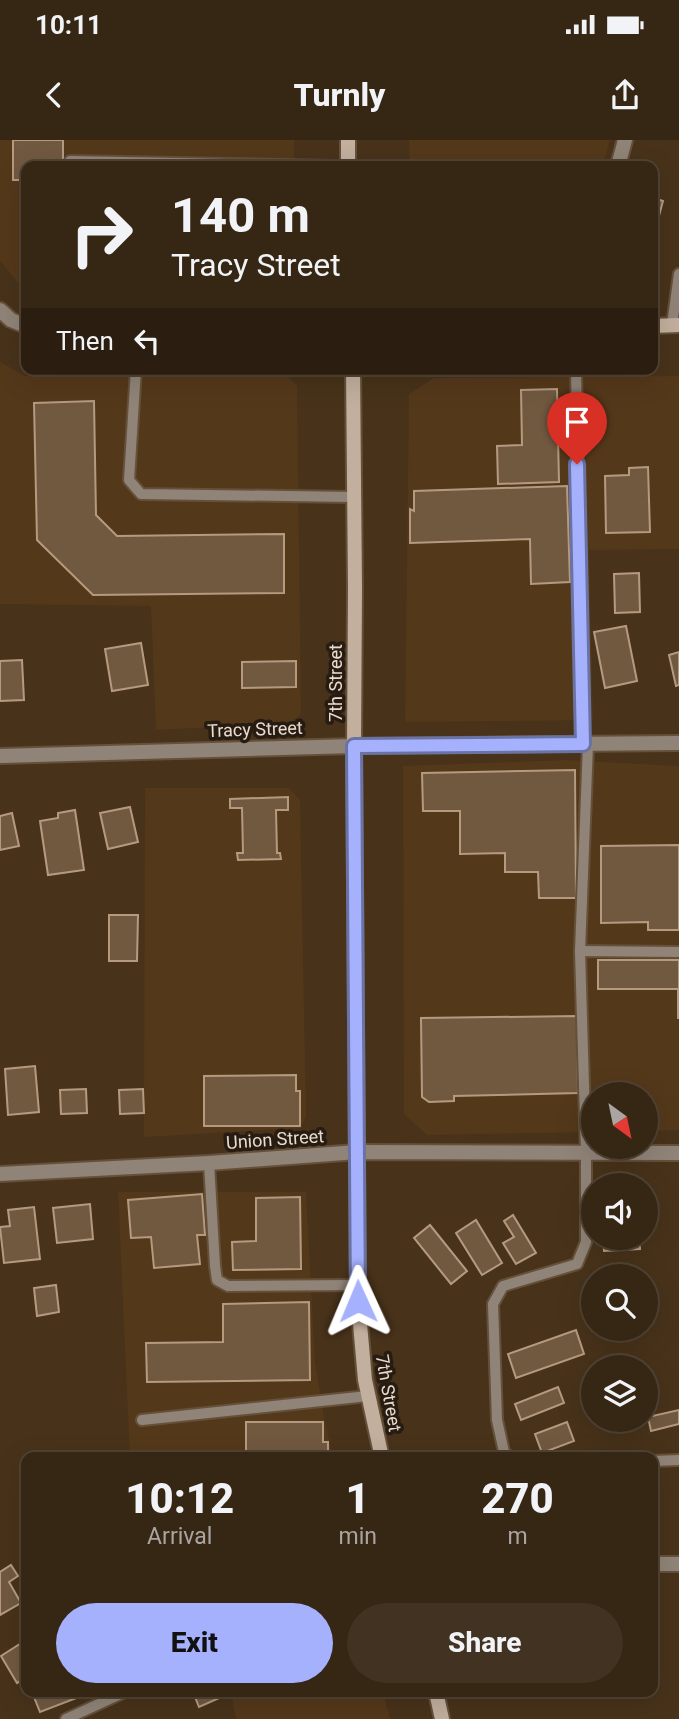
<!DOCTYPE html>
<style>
:root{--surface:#362614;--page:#413222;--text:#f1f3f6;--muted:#aaa5a0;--line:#504334;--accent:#a5b1fc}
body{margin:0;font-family:Roboto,sans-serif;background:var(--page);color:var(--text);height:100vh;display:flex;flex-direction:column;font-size:26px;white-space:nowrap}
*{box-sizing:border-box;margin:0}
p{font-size:23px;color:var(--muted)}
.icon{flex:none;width:38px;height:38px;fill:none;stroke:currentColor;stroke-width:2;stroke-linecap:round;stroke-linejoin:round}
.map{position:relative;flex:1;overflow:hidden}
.details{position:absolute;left:21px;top:1312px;width:637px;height:245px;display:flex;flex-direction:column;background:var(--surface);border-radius:14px;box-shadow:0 7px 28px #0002,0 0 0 2px var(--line)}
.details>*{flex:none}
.banner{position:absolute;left:21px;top:21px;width:637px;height:214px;border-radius:14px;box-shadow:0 7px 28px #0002,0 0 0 2px var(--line);background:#362614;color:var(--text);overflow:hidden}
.needle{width:46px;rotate:147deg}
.controls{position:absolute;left:581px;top:942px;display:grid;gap:14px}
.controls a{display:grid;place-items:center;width:77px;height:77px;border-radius:50%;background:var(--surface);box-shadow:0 7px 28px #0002,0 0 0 2px var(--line);font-size:35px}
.pin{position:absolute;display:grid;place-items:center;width:60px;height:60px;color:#fff;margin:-72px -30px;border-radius:50% 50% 50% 0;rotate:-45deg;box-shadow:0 0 7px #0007}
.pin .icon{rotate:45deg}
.me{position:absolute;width:77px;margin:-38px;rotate:359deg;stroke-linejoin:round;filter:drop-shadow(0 0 5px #0008)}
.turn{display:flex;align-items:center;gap:24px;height:147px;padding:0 35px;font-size:32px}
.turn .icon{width:91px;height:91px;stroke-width:2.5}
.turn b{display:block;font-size:49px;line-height:60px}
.then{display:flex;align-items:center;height:66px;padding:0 35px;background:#0003;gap:14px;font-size:26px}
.eta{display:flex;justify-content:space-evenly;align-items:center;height:119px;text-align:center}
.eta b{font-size:42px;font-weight:800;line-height:49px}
.button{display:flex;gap:14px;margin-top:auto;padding:14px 35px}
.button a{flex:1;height:80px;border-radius:42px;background:var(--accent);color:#111;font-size:28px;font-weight:800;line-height:80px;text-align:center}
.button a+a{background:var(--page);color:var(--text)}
.status{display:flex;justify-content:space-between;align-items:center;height:49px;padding:0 35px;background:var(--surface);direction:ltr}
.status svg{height:19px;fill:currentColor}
header{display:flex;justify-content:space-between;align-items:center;height:91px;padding:0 35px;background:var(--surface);font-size:32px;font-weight:800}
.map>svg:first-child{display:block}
</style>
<div class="status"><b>10:11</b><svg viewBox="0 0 49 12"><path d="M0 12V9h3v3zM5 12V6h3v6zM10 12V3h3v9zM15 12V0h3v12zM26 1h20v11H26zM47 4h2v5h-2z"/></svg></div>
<header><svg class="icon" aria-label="back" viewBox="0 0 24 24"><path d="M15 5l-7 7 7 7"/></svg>Turnly<svg class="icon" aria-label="share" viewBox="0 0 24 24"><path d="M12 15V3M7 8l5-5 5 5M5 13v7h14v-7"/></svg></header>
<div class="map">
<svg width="679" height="1579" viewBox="0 0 679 1579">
<rect width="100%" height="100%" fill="#48321a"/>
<g fill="#54381a">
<polygon points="0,0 294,0 294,26 26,26 26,147 19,144 0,121"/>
<polygon points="409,0 610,0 603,26 410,26"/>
<polygon points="0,222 25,236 283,232 297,246 301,574 290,583 156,590 151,466 0,464"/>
<polygon points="679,236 679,409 589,410 593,580 405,582 409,254 434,238"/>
<polygon points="567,620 679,626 679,990 646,991 646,954 593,954 593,992 427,995 404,974 403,626"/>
<polygon points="145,648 289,648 300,660 306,976 301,988 144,997"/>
<polygon points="118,1052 306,1052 315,1222 324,1277 333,1318 130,1318"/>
<polygon points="231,1552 383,1552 390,1579 236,1579"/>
</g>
<g fill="#715940" stroke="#b59a80" stroke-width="2">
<polygon points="13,0 63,0 63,26 26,26 26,40 13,40"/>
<polygon points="577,22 577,26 511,26 511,23"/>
<polygon points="653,58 663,61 653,98"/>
<polygon points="557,249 559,342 498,344 497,306 522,305 521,250"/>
<polygon points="94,261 96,375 117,396 284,394 284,453 93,455 37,400 34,263"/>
<polygon points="648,327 650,392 606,393 605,336 629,335 629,328"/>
<polygon points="567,346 570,442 531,444 530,399 410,403 410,369 414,371 414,351"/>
<polygon points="639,433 640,472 615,473 614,434"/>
<polygon points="626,486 637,541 605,548 594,492"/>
<polygon points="141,503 148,545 112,551 105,509"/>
<polygon points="679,512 679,545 676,546 669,515"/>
<polygon points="22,520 24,560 0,561 0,521"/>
<polygon points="296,521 296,547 242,548 242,522"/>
<polygon points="575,630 576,758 539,758 538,732 505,732 505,713 460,714 460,671 423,671 422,633"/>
<polygon points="288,657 288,670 276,670 277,713 280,713 281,719 238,720 237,713 243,713 242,668 230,668 230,659"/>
<polygon points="130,667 138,702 108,709 100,673"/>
<polygon points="75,670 84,730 48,735 40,681 58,678 58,673"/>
<polygon points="12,673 19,706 0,710 0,676"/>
<polygon points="679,705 679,790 648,790 648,782 601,783 601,706"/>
<polygon points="109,775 138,775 137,821 109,821"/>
<polygon points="598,820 679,820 679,878 678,878 678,849 598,849"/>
<polygon points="577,876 578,953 454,956 454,961 429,962 422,957 421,878"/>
<polygon points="35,926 39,972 8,975 5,929"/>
<polygon points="296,935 296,951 300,951 300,986 204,986 204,936"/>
<polygon points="86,949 87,973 61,974 60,950"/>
<polygon points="143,949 144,973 120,974 119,950"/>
<polygon points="202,1054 205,1095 197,1095 200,1124 154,1128 151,1097 131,1098 128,1060"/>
<polygon points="300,1057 301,1129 233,1130 232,1102 256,1101 256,1058"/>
<polygon points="90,1064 93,1099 57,1103 53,1068"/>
<polygon points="34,1067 40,1119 4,1123 0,1087 10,1086 8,1070"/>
<polygon points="513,1075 536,1113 516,1124 503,1103 514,1097 504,1081"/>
<polygon points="476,1080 502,1123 482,1135 456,1093"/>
<polygon points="430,1085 467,1131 451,1144 414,1098"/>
<polygon points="603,1097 639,1097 640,1109 604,1111"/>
<polygon points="56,1145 59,1172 37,1176 34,1148"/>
<polygon points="309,1162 310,1240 147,1242 146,1203 223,1202 223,1164"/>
<polygon points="576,1190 584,1214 516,1238 508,1214"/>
<polygon points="558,1247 564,1263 521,1280 515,1264"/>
<polygon points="679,1270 679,1284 651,1291 648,1277"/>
<polygon points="246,1282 323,1282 323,1302 328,1302 328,1318 246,1318"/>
<polygon points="567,1282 574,1301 542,1313 535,1294"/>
<polygon points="11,1425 18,1436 9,1442 21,1463 0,1475 0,1432"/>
<polygon points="26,1500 26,1537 17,1543 1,1516"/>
<polygon points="32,1552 92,1552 40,1572"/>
<polygon points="193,1552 223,1552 224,1556 199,1567"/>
</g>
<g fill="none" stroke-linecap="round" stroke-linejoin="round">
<defs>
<g id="service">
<polyline points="70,21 330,26"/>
<polyline points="672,185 679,134"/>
<polyline points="136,229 129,340 141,354 353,357"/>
<polyline points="576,229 583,604"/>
<polyline points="580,811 679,812"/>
<polyline points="209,1023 215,1126 217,1140 228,1146 357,1145"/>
<polyline points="142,1280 368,1256"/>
<polyline points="511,1318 504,1312 497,1280 493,1164 503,1146 577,1124 586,1102 586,1013 580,811 588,604"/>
<polyline points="653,1321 679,1320"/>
<polyline points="66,1579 125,1552"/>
</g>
<g id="minor">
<polyline points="618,26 625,0"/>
<polyline points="0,616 354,606 679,603"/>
<polyline points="0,1034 209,1023 357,1012 679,1013"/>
<polyline points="653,1424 679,1424"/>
</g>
<polyline id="tertiary" points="0,170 11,180 26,186"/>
<g id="secondary">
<polyline points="348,26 348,0"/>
<polyline points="653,186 679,185"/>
<polyline points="353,229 355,449 354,606 358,1161 365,1240 382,1318"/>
<polyline points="436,1552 442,1579"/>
</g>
</defs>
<use href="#service" stroke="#65503a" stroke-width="14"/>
<use href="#minor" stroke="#65503a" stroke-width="18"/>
<use href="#tertiary" stroke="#65503a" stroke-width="18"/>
<use href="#secondary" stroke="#65503a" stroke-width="18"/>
<use href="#service" stroke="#908478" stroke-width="10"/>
<use href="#minor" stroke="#908478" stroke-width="14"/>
<use href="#tertiary" stroke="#908478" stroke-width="14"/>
<use href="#secondary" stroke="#c2af9d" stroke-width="14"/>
</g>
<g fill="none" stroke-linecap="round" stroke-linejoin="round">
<defs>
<polyline id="route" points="358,1161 354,606 583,604 577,324"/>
</defs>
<use href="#route" stroke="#6b73a4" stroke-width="18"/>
<use href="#route" stroke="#a5b1fc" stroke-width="12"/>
</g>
<g text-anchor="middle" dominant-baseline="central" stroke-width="7" stroke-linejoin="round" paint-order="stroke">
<g font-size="18" fill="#e9dbcd" stroke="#271c12">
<text transform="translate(335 543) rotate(-90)">7th Street</text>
<text transform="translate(255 589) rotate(-2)">Tracy Street</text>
<text transform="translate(275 999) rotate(-4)">Union Street</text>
<text transform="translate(389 1253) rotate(80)">7th Street</text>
</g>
</g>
</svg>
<div class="controls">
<a><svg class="needle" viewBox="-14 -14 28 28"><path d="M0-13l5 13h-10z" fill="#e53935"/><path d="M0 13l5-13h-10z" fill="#aaa5a0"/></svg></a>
<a><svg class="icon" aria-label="sound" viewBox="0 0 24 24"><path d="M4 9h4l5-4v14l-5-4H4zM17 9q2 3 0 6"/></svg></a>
<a><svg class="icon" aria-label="search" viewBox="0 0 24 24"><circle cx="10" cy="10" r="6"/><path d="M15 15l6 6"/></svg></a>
<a><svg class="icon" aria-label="layers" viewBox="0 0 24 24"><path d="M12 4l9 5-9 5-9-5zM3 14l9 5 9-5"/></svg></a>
</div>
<div class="pin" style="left:577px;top:324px;background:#d93025"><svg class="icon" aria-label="arrive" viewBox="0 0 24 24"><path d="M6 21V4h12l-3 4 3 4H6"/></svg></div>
<svg class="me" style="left:358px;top:1161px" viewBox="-20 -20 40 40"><path d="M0-17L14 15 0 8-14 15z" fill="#a5b1fc" stroke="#fff" stroke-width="4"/></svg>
<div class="banner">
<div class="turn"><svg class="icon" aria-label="right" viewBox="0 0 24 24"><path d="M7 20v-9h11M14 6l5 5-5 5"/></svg><div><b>140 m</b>Tracy Street</div></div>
<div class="then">Then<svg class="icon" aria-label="left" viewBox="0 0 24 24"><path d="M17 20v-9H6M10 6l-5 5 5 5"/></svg></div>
</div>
<section class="details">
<div class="eta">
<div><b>10:12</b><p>Arrival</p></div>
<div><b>1</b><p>min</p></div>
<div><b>270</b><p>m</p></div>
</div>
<div class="button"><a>Exit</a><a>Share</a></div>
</section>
</div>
